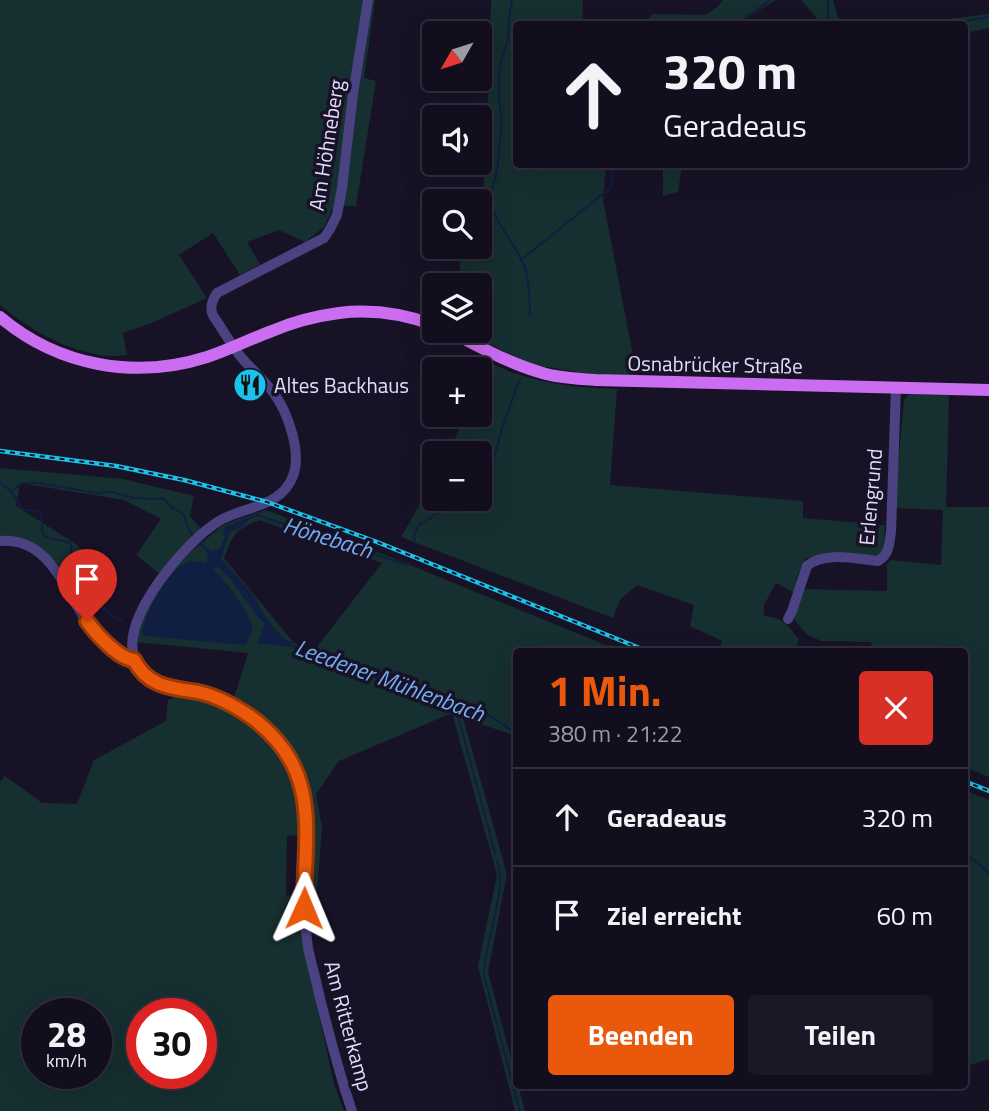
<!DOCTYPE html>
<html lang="de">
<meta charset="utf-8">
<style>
:root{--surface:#120e1d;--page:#1b1726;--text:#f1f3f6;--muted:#9c9ca4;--line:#312e3b;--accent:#ea580c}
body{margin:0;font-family:"Titillium Web",sans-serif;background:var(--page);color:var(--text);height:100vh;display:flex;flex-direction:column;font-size:26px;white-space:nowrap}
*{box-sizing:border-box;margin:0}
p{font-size:23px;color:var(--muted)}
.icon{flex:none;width:38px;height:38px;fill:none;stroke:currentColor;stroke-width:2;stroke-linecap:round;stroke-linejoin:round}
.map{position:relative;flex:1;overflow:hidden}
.drawer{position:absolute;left:513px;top:648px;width:455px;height:441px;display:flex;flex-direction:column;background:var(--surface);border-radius:7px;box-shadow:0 7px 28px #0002,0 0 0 2px var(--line)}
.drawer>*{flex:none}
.banner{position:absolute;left:513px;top:21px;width:455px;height:147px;border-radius:7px;box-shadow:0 7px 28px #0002,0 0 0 2px var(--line);background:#120e1d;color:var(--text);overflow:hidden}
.needle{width:46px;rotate:231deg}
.buttons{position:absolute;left:422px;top:21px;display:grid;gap:14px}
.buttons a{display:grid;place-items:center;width:70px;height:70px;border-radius:7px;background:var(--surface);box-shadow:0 7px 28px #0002,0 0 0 2px var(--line);font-size:35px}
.speed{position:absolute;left:21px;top:998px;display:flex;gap:14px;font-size:35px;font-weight:700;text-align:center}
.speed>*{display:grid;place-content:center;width:91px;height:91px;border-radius:50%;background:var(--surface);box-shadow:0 7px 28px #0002,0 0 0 2px var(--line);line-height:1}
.speed small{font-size:18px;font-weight:400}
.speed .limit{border:10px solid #d22;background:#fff;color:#111}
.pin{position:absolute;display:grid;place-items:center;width:60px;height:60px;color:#fff;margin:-72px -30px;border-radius:50% 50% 50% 0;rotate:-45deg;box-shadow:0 0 7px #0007}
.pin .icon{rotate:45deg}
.me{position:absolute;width:77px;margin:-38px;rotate:1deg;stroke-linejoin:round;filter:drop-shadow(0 0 5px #0008)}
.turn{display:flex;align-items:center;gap:24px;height:147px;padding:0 35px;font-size:32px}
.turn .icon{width:91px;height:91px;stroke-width:2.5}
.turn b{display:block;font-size:49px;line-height:60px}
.round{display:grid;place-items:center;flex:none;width:74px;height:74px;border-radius:7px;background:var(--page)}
.head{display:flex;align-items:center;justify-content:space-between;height:119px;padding:0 35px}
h1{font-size:42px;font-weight:700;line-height:52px;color:var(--accent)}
.primary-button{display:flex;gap:14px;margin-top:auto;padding:14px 35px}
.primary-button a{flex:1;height:80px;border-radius:7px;background:var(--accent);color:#fff;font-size:28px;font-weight:700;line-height:80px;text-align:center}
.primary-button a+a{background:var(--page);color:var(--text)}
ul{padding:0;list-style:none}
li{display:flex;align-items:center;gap:21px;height:98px;padding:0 35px;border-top:2px solid var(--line)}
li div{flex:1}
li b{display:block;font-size:26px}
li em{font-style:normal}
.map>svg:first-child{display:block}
</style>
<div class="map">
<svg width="989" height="1111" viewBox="0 0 989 1111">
<rect width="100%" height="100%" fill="#181227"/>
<g fill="#162f30" fill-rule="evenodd">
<path d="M0,0H375L364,78L376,81L356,206H344L332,210L324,227L305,242L279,230L247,242L260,264L240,275L213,233L179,255L207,298L154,322L123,333L127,355C119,356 108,357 99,355C62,348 29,329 0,305Z"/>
<polygon points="491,0 583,0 582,24 516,24 516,164 606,165 603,200 637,376 590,374 534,365 460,331 480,331 480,285 459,285 461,247 480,247 481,238 490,55"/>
<polygon points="723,0 776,0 736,24 644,24 653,14 705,15 717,7"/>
<polygon points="801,0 833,0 840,24 822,24"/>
<polygon points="989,14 989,28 964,33 964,24 904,24 912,18 924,22"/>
<polygon points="663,165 682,165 678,192 663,196"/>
<path d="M476,355C490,362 503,370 517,374C549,385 583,388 617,389L610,485L803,501V518L885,525L884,547L881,554L873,557L806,558L797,577L794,593L776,583L764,605V616C784,618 787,624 799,639L795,651H718L722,641L690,626L694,605L637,585L620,600L613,618L401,537L434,480V499H480V453H448L466,415H480V369H474Z"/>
<polygon points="909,394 949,395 946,507 989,507 989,777 964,767 964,651 873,651 871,642 821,641 806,634 794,619 803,589 887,591 887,564 891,560 941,565 943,510 894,508 904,400"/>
<path d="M0,468L123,479L194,496L190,516L202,530L160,574L136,555L161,519L124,500L20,483L16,506L79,546L93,592L99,596L86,617C80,604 75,590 68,577C56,557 24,534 0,538Z"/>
<path d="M266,510L388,556L608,646L611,645L625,651H516V736L463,718L507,874L488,972L516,1077V1085H518L525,1111H515L478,966L497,875L452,713L339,761L316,794L322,827L317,893L306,908L312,824L307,791L300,770H298C283,737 266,718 233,701L248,653L136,642L146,610L164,578L193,550L222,526L238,519ZM259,520L382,563L313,652L293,642L224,558C234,533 234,531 259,520Z"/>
<path d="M182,694C227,700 274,728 291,772C299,793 301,813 303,835L287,836L286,895L300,897L305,951L334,1084L344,1111H0V782L5,776L42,803L77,804L94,760L166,721L168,700ZM37,1013H96V1073H37ZM142,1013H201V1073H142Z"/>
<polygon points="964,790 989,800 989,1059 964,1067"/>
</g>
<path fill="#101e42" d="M246,518L248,520L244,526L229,533L221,559C232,571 245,584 254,597C264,613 274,635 293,643L290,647L258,643L265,623L258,617L231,580L218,567L213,569C230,587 245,605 253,628L246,645L144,636L142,633C145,612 167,570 188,562C193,560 199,562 205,563L208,560L207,555L214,550L219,549L225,538L223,530L225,527Z"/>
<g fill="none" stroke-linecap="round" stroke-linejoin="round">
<g stroke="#101e42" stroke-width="2">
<polyline points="512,0 509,20 508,39 501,60 499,73 499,99 502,120 498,163 495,179 490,194 490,202 497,219 518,253 526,270 529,290 530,315"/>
<polyline points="828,0 828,17 836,24"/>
<polyline points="691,24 702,21 708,24"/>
<polyline points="737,24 770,0"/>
<polyline points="944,24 989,17"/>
<polyline points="521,260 609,189 612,184 611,164"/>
<polyline points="480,465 489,468 492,466 503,425 520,378"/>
<polyline points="0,483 11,491 23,483 39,483 95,493 112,492 134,498 153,499 163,498 174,509 183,514 190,532 194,536"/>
<polyline points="11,491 23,510 40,511 42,518 42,533 46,537 71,543 72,562 81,585 82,593 117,619 122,621"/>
<polyline points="247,519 257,515 404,564 409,563"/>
<polyline points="200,543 211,554"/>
<polyline points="415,545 414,535 419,525 437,514 453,499"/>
<polyline points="289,644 314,656 428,697 469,712 490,716 510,729 516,731"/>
<polyline points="456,709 495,853"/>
<polyline points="964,852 989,873"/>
<path d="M497,861C508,894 484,939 484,976L520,1111"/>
</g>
<g stroke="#4a4281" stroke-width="10">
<path d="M0,541C55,537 66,600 94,631C104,642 117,651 128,659L134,660"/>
<path d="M788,619L792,611L807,566C823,551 857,559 878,561C890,554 889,544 891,532L896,387"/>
<path d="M352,1111C339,1073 329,1034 319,994C316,979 311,963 308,948C305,925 303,903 304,879C305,832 313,795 285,752C271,729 245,710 220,700C191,687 141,694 133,653C125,613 186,541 219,521C244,506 281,508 293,476C302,453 288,412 273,392C263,379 251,369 241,357C233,347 227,337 220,326C218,322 213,317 212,313C210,306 213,299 217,293L324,238L330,229L337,215L342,188L353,94L368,0"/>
</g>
<g stroke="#cb6df1" stroke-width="12">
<path d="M0,317C58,366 135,380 207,357C229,350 250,339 272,331C293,322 316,316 339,313C371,309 404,314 434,325"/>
<path d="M449,331C480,347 512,365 546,374C562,378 580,379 596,380L989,390"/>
</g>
<defs>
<g id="rail">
<polyline points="0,451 116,466 184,480 267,502 377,542 647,651"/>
<polyline points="964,781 989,791"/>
</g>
</defs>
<use href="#rail" stroke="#1ac3e9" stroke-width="4.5"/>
<use href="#rail" stroke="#181227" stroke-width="2" stroke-dasharray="5" stroke-linecap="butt"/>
</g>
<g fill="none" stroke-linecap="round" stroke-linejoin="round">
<defs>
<path id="route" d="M87,621C96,634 119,659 134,660C148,687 171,688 198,692C217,696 235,706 251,717C323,770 304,832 304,908"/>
</defs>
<use href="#route" stroke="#983908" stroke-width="18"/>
<use href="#route" stroke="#ea580c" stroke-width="12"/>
</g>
<defs>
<symbol id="restaurant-disc" viewBox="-11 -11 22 22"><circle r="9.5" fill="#1ac3e9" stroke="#181227"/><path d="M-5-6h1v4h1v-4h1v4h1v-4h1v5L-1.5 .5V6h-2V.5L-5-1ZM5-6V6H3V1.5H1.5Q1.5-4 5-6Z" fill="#111"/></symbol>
</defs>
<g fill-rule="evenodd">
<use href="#restaurant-disc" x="231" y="366" width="38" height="38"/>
</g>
<g text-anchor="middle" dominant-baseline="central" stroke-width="7" stroke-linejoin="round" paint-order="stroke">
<g font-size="21" fill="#e2dcfc" stroke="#181227">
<text transform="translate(326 145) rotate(-81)">Am Höhneberg</text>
<text transform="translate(715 364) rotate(1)">Osnabrücker Straße</text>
<text transform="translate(870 497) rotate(-85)">Erlengrund</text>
<text transform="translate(349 1026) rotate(75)">Am Ritterkamp</text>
</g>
<g font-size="21" fill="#e2dcfc" stroke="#181227" text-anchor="start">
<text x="274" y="385">Altes Backhaus</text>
</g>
<g font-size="23" font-style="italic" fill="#74acf2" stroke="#181227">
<text transform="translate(328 537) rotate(17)">Hönebach</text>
<text transform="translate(390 680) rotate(20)">Leedener Mühlenbach</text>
</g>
</g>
</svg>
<div class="buttons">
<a><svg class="needle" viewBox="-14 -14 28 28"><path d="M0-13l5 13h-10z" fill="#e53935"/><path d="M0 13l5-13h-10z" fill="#9c9ca4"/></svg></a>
<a><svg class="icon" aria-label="sound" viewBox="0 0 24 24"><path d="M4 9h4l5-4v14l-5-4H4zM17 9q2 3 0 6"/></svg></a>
<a><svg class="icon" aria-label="search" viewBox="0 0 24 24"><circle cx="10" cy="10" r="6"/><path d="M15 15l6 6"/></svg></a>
<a><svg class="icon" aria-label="layers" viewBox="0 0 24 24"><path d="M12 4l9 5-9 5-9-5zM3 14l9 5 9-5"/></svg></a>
<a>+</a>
<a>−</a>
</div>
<div class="speed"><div>28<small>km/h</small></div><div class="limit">30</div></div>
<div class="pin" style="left:87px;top:621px;background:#d93025"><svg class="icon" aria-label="arrive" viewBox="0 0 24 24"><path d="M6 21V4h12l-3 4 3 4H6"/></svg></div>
<svg class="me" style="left:304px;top:908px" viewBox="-20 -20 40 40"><path d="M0-17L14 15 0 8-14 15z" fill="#ea580c" stroke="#fff" stroke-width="4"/></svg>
<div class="banner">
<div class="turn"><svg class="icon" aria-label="ahead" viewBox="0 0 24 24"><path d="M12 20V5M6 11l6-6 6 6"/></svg><div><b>320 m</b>Geradeaus</div></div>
</div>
<section class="drawer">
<div class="head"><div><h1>1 Min.</h1><p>380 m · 21:22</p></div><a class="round" style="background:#d93025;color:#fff"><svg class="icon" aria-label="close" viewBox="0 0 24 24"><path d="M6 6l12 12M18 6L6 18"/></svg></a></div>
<ul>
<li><svg class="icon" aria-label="ahead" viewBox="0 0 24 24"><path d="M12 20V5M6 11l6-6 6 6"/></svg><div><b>Geradeaus</b></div><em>320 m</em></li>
<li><svg class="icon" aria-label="arrive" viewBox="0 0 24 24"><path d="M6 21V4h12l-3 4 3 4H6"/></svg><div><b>Ziel erreicht</b></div><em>60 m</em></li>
</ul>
<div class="primary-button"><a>Beenden</a><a>Teilen</a></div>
</section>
</div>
